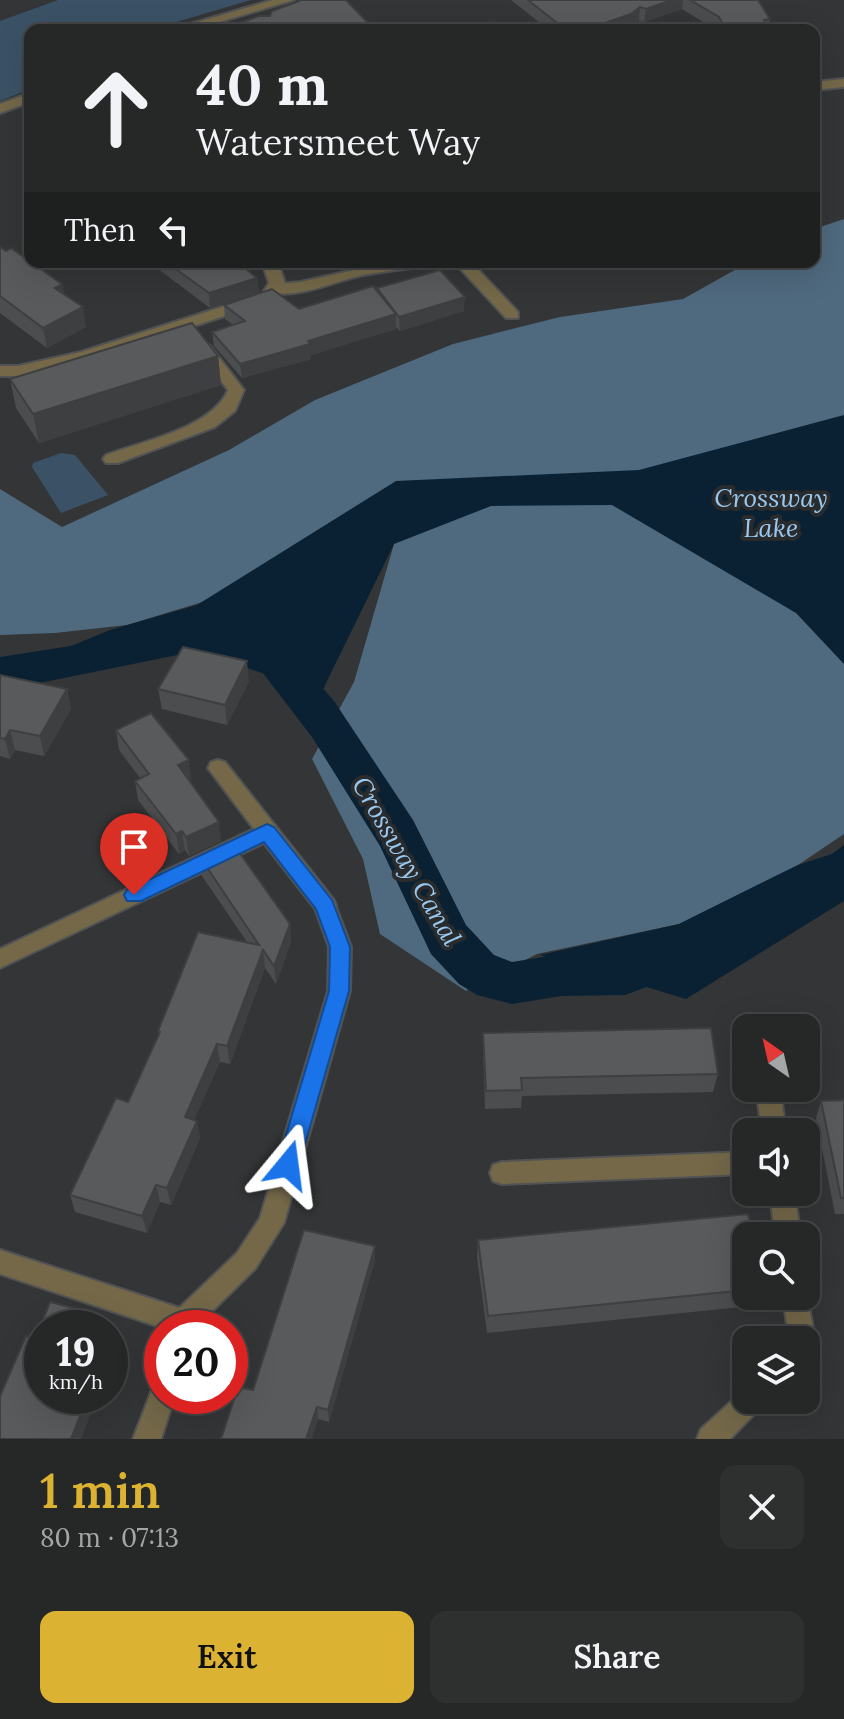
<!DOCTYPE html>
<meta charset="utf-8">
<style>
:root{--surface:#262828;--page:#2e3030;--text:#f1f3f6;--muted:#a4a6a8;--line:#424445;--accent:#dcb233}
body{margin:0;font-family:Lora,serif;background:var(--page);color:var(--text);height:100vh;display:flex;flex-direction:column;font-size:30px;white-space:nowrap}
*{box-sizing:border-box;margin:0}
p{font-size:26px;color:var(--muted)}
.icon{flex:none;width:44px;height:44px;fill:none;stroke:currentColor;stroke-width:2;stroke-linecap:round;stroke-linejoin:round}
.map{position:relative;height:1439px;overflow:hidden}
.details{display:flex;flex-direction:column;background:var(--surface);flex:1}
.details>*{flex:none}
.hud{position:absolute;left:24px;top:24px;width:796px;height:244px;border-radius:16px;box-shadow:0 8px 32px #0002,0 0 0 2px var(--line);background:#262828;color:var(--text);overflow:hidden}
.needle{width:52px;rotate:326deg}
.tools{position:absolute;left:732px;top:1014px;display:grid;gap:16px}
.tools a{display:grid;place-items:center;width:88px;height:88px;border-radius:16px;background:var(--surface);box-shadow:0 8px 32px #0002,0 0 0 2px var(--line);font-size:40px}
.speed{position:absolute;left:24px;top:1310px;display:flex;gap:16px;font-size:40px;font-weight:700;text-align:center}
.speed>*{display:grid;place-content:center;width:104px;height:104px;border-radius:50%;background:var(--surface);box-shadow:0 8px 32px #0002,0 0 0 2px var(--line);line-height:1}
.speed small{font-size:20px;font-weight:400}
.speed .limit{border:12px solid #d22;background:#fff;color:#111}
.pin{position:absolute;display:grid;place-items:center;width:68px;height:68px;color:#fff;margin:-82px -34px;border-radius:50% 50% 50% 0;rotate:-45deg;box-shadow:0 0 8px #0007}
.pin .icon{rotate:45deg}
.me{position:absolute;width:88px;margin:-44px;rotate:16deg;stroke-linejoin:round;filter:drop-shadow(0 0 6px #0008)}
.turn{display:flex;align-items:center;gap:28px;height:168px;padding:0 40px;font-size:36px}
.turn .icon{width:104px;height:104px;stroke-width:2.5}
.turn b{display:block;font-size:56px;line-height:68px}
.then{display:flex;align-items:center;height:76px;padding:0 40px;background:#0003;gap:16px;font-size:30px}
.round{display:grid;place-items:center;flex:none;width:84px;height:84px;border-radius:16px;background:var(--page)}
.summary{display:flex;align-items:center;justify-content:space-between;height:136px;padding:0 40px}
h1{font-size:48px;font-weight:600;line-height:60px;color:var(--accent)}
.primary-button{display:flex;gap:16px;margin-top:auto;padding:16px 40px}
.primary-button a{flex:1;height:92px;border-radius:16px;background:var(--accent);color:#111;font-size:32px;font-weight:600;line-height:92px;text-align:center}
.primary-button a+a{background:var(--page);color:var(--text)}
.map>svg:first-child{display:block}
</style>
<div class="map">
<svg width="844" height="1439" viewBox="0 0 844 1439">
<rect width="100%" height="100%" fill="#333536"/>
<g fill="#3b5266">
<polygon points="58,0 251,0 149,30 30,30 30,89 0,101 0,21"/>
<polygon points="61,453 75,455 108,495 61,513 32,467 33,463"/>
</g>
<polygon fill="#4f697e" points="844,219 844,834 798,865 679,924 537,954 466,991 380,934 363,859 312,759 354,682 394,544 127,625 55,633 0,635 0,489 62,527 229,450 315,400 453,344 560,317 683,299 749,262 814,262 814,229"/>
<g fill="#092133">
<polygon points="844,415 844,664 796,613 612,505 491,506 394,544 307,722 265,674 197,651 0,691 0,657 71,646 110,630 197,605 396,481 639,470"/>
<polygon points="844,845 844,901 686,999 540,955 679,924 798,865 832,854"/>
</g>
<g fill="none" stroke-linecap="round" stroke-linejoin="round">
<polygon fill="#092133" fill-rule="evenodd" points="277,649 292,653 334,701 413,820 466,925 494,955 512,962 561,954 614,954 635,951 667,939 684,945 692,959 684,973 625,995 561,996 512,1004 477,995 459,984 431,954 380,846 312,737 256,664 262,653"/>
<defs>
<g id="service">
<path d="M390,262H427L419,267C398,270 376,272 355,277C335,282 284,303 268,289L276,284L300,282Z"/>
<polygon points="454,262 471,262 518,312 518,318 506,318"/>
<path d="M204,344L210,346L244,390L235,411L215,427L118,463H106L103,459L106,455C143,441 212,428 228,390L196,349Z"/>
<polygon points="325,896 333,899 351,947 350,991 284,1223 255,1269 195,1328 169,1328 174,1313 237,1253 260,1218 328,991 329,947 314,905 317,899"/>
<polygon points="746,1152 746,1174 502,1184 493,1181 490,1173 493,1165 502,1162"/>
<polygon points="162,1383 162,1396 175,1396 161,1439 133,1439 153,1387"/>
</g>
<g id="minor">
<polygon points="273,0 294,0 192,30 170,30"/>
<polygon points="640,23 651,30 636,30 633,27"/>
<polygon points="844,79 844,87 814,90 814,82"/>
<polygon points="30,93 30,102 0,113 0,104"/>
<polygon points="262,262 278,262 285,283 274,300 92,359 18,376 0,376 0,366 18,366 81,352 262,294 269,283"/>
<polygon points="218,760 225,762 333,899 336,905 333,911 325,914 317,911 264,843 0,968 0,949 254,829 208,768 211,762"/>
<polygon points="756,1088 780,1088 786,1132 762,1132"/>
<polygon points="770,1192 794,1192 801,1236 775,1236"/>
<polygon points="0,1250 183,1309 192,1313 196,1322 193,1328 163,1328 0,1274"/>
<polygon points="806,1289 815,1340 811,1349 806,1351 806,1340 789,1340 783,1296 806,1296"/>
<polygon points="746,1388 746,1400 763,1400 759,1409 730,1439 697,1439 701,1429"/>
</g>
</defs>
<use href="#service" stroke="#505253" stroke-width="4"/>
<use href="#minor" stroke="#505253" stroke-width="4"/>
<use href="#service" fill="#746849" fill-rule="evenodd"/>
<use href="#minor" fill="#746849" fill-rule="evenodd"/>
</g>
<g fill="#4c4d4f">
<polygon points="511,0 758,0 770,19 769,27 770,30 716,30 682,9 644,22 639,20 630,27 622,30 549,30"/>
<polygon points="0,247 62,284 64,294 86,327 47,348 0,313"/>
<polygon points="149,262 226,262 257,278 259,292 210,308"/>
<polygon points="377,288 464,311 400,331 396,327 396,329 311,355 311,359 242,378 214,346 212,332 233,325 225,319 224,305 299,309 378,291"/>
<polygon points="218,356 221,385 39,443 16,408 10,379"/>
<polygon points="0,675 67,689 71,709 44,756 15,750 10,759 0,756"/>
<polygon points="249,681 227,725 162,709 158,689"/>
<polygon points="116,730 191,779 189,781 221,841 189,856 185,850 179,854 138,800 135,781 140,778 119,750"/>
<polygon points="200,857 290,924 291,942 276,984 265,968 230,1064 220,1062 194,1120 200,1138 171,1205 160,1202 147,1233 75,1212 70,1195 128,1102 159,1035 158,1031 247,942 202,876"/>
<polygon points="483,1033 718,1074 713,1092 522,1096 521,1108 485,1109 483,1051"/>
<polygon points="844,1100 844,1214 835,1214 816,1118 821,1101"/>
<polygon points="746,1236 746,1296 763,1296 761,1305 487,1333 477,1257 478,1240"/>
<polygon points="375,1246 375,1260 329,1422 318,1419 253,1390"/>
</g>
<g fill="#3e3f40">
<polygon points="672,0 683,0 682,9 644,22 646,9"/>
<polygon points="640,7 639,20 630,27 622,30 585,30"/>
<polygon points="257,278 259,292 210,308 209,293"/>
<polygon points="62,284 66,304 55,288"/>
<polygon points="465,297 464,311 400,331 399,317"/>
<polygon points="83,307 86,327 47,348 43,328"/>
<polygon points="396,314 396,329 311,355 311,359 242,378 240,364 308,341"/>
<polygon points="218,356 221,385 39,443 33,414"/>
<polygon points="247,661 249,681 227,725 225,705"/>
<polygon points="67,689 71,709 44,756 40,736"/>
<polygon points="10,730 15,750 10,759 5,739"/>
<polygon points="189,760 191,779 181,785 178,765"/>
<polygon points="219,822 221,841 189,856 186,837"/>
<polygon points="182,831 185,850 179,854 176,834"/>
<polygon points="290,924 291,942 276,984 274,966"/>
<polygon points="263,950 265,968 230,1064 227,1046"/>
<polygon points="217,1044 220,1062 188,1134 185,1117"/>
<polygon points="197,1121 200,1138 171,1205 167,1188"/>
<polygon points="156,1185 160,1202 147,1233 142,1216"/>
<polygon points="375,1246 375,1260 329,1422 328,1410"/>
<polygon points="90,1312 94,1325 93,1328 84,1328"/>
<polygon points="88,1396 98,1396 81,1439 71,1439"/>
<polygon points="317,1407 318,1419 312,1439 306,1439"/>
</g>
<g fill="#585a5c" stroke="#3e3f40" stroke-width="2">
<polygon points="298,0 346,0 375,30 220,30 259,16 270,16 272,11 299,1"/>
<polygon points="528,0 672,0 646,9 640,7 631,14 585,30 566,30"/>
<polygon points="690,0 758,0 770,19 764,20 770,30 726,30 719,17"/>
<polygon points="494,22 501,30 470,30"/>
<polygon points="0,247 6,251 11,248 62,284 55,288 83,307 43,328 0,296"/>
<polygon points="166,262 226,262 228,263 237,262 257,278 209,293"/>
<polygon points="440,270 465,297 399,317 377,288"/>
<polygon points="373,286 396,314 308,341 310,344 240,364 212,332 245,321 224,305 272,289 299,309"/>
<polygon points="192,323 218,356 33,414 10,379"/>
<polygon points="183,647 247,661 225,705 158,689"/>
<polygon points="0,675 67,689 40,736 10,730 5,739 0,738"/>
<polygon points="151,713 189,760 178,765 219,822 186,837 182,831 176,834 135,781 149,774 116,730"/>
<polygon points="232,842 290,924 274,966 263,950 227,1046 217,1044 185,1117 197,1121 167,1188 156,1185 142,1216 70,1195 116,1098 128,1102 160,1032 158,1031 198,932 259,945 200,857"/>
<polygon points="711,1028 718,1074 521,1078 522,1090 486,1091 483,1033"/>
<polygon points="844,1100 844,1198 841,1198 821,1101"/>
<polygon points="748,1214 754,1236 746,1236 746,1290 488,1316 478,1240"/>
<polygon points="304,1230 375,1246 328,1410 317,1407 306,1439 221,1439 238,1387 253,1390"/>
<polygon points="50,1302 90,1312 84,1328 42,1328 42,1396 88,1396 71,1439 0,1439 0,1396 26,1336 35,1339"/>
</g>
<polygon fill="#1a73e8" stroke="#114b97" stroke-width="2" points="267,824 274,827 332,900 350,947 349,991 299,1165 296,1172 288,1175 280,1172 277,1165 329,991 330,947 316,909 264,842 141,901 127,901 124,895 127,890"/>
<g text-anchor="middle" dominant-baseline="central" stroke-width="8" stroke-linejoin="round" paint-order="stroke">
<g font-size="26" font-style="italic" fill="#98c8f0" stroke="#292b2c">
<text x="771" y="497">Crossway<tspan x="771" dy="30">Lake</tspan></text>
<text transform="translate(407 861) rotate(60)">Crossway Canal</text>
</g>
</g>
</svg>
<div class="tools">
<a><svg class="needle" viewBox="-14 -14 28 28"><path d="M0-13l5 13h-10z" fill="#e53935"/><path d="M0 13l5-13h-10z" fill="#a4a6a8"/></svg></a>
<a><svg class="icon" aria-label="sound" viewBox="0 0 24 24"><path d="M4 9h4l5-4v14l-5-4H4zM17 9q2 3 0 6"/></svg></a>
<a><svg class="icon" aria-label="search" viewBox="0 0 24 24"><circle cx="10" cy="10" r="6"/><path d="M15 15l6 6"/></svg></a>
<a><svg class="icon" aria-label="layers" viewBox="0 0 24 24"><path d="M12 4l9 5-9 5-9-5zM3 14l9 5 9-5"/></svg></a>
</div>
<div class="speed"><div>19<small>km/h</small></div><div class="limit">20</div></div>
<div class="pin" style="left:134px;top:895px;background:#d93025"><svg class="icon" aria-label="arrive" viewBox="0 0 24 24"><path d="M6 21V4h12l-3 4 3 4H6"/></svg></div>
<svg class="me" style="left:288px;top:1165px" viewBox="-20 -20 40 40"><path d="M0-17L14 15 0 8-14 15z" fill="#1a73e8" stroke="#fff" stroke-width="4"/></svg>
<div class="hud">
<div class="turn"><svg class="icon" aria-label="ahead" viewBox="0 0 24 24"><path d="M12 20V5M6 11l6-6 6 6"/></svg><div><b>40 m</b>Watersmeet Way</div></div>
<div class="then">Then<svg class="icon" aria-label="left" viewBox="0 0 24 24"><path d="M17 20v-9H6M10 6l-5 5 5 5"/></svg></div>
</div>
</div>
<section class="details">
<div class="summary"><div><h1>1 min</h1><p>80 m · 07:13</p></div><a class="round"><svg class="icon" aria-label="close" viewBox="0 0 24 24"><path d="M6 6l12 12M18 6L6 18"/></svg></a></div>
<div class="primary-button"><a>Exit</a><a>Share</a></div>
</section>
